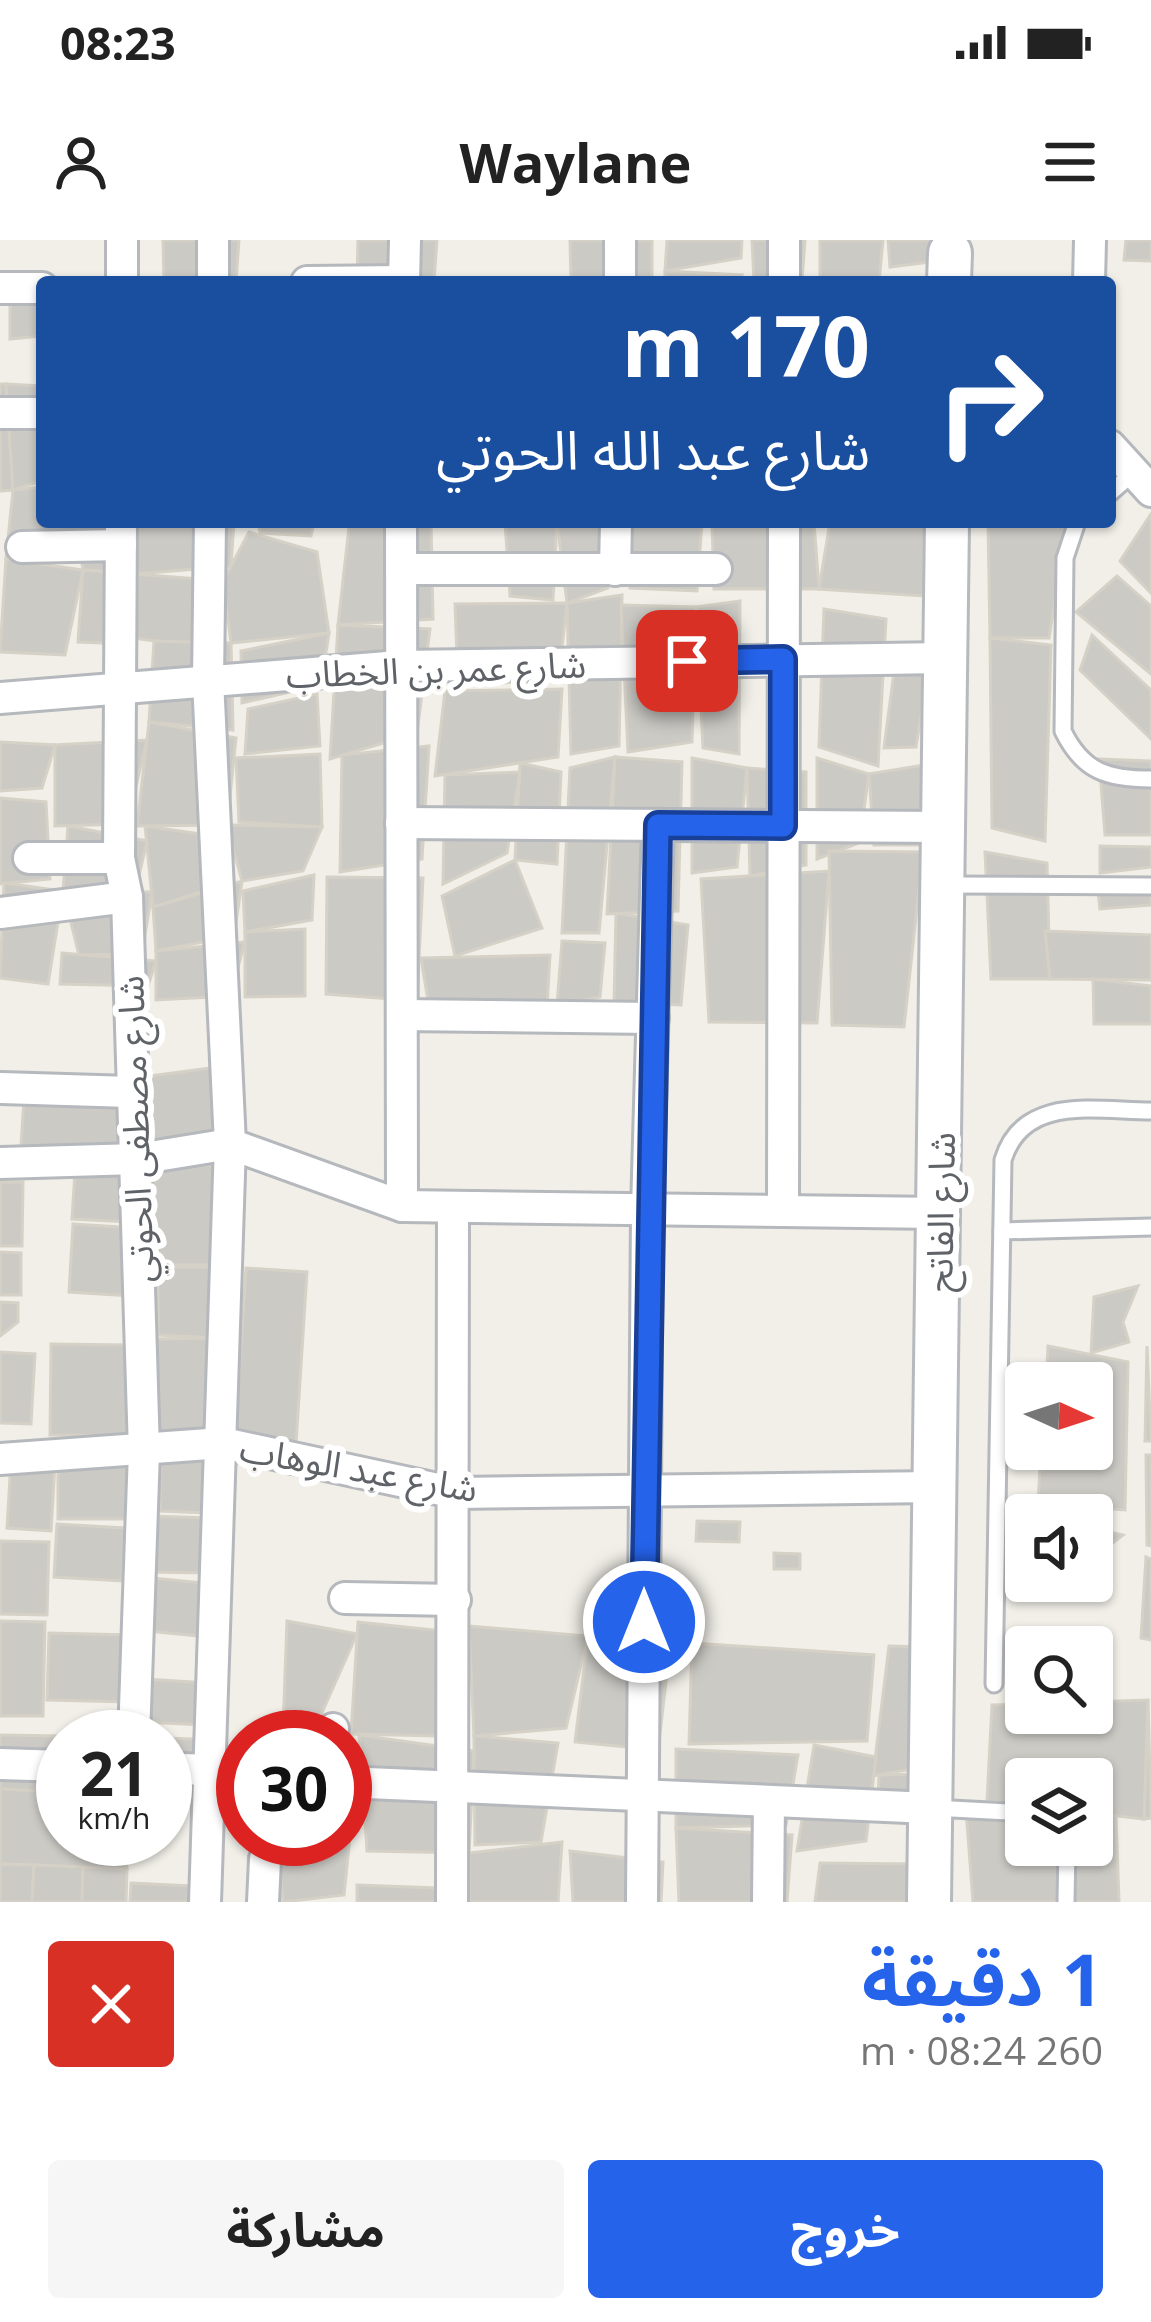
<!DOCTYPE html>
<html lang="ar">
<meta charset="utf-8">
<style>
:root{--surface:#fff;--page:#f6f6f6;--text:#222;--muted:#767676;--accent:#2563eb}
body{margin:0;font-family:"Open Sans","Noto Sans Arabic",sans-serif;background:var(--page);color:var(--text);direction:rtl;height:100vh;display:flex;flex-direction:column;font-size:45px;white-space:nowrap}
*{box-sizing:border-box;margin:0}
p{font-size:39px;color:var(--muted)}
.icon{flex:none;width:66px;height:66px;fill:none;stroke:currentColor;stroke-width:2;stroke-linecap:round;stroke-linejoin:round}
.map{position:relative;height:1662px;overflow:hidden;direction:ltr}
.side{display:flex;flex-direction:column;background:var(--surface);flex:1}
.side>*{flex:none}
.top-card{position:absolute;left:36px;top:36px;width:1080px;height:252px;border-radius:12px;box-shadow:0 3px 9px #0004;direction:rtl;background:#1a4fa0;color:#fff;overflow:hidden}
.needle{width:78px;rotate:93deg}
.fabs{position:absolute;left:1005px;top:1122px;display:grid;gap:24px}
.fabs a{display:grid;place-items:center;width:108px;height:108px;border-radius:12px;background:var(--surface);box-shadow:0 3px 9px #0004;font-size:60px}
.speed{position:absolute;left:36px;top:1470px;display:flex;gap:24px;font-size:60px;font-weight:700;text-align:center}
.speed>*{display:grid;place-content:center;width:156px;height:156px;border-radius:50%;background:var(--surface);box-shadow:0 3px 9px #0004;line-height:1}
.speed small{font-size:30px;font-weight:400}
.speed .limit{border:18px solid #d22;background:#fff;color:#111}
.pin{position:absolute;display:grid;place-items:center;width:102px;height:102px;color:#fff;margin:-51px;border-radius:24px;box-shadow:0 6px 18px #0006}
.me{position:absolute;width:132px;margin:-66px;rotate:0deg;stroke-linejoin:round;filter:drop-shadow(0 0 9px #0008)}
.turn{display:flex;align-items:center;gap:42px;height:252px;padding:0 48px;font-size:54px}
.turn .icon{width:156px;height:156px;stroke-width:2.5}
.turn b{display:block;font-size:84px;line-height:102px}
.round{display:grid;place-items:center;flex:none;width:126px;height:126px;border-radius:12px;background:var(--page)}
.overview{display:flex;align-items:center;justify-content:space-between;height:204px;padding:0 48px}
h1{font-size:72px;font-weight:700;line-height:90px;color:var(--accent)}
.primary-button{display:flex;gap:24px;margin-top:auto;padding:24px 48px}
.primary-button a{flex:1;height:138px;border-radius:12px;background:var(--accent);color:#fff;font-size:48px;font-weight:700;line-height:138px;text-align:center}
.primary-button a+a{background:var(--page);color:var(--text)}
.status{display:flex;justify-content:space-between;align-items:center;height:84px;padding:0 60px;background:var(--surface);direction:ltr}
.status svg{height:33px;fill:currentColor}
header{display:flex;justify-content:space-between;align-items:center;height:156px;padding:0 48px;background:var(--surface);font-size:54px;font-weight:700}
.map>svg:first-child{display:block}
</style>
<div class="status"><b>08:23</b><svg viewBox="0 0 49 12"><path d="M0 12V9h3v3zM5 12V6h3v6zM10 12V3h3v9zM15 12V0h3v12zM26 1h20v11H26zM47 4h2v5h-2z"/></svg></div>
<header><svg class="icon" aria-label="menu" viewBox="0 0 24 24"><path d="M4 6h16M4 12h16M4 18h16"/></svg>Waylane<svg class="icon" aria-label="person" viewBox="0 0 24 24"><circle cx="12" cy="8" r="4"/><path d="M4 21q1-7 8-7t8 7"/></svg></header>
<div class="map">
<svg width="1151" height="1662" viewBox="0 0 1151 1662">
<rect width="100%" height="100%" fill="#f1efe8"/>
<g fill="#cccac5" stroke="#d6d1c6" stroke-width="3">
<polygon points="163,0 239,0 236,42 164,42"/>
<polygon points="358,0 437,0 434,42 357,42"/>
<polygon points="570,0 652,0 652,40 571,42"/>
<polygon points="667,0 742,0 741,18 665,31"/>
<polygon points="752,0 805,0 802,41 754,42"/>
<polygon points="820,0 883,0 879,42 820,42"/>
<polygon points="888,0 935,0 931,22 890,27"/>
<polygon points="1126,0 1151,0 1151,21 1124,20"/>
<polygon points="665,31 742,35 740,42 665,42"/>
<polygon points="42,57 42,96 10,99 10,59"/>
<polygon points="0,144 6,144 13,250 0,251"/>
<polygon points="6,144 42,146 42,241 13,250"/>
<polygon points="42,247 42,282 75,282 82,321 6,319 13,250"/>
<polygon points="1151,274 1151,353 1120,321"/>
<polygon points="75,282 130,282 128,332 83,330"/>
<polygon points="138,282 234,282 231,326 135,334"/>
<polygon points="258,282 314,282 311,296 260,293"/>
<polygon points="431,282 433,379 338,385 349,287"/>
<polygon points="505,282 557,282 553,360 510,356"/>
<polygon points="557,282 605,282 608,348 567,363"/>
<polygon points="630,282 702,282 697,351 630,348"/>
<polygon points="712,282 814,282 819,349 714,349"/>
<polygon points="830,282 937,282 924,356 819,349"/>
<polygon points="988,282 1068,282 1049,398 990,398"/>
<polygon points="249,292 317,312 329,393 231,403 223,341"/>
<polygon points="6,319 83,330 65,415 0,412"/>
<polygon points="83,330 135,334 128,404 78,402"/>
<polygon points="135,334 223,341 220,410 133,398"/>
<polygon points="1117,336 1151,366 1151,434 1076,372"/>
<polygon points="622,355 619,506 571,514 567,363"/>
<polygon points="740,361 739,514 703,508 696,367"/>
<polygon points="567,363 558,441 458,444 455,364"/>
<polygon points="621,365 696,367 692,502 628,512"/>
<polygon points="824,369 886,379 878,526 819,507"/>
<polygon points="338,385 430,389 417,493 330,519"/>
<polygon points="329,393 321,445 242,463 241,411"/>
<polygon points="1092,395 1151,450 1151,499 1080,430"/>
<polygon points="990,398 1051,405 1045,601 992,588"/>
<polygon points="154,401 231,403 233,490 149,482"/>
<polygon points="929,427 916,507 884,508 894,432"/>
<polygon points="562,449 558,517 435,536 445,451"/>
<polygon points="317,454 320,506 245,514 248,469"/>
<polygon points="149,482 236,498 227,585 137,586"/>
<polygon points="147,500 127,584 55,586 55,505"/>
<polygon points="0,502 55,505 42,548 0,551"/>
<polygon points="429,506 422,619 340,632 342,515"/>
<polygon points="320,514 322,587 239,582 236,518"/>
<polygon points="615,517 682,522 678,671 607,674"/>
<polygon points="615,517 599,693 562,693 570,528"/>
<polygon points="692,518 747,528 737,627 692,633"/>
<polygon points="817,518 869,534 859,603 817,619"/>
<polygon points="1099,519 1151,521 1151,595 1105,595"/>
<polygon points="520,523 561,532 557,624 515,620"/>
<polygon points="924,525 921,605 874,605 869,534"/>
<polygon points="747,528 806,532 806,625 750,636"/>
<polygon points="520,532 507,613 443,644 445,535"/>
<polygon points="0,558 46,562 50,639 0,644"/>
<polygon points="227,585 322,587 303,631 242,641"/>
<polygon points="68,586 147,601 138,640 63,651"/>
<polygon points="145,586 222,597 227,644 153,667"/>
<polygon points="1100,606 1151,607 1151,627 1100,633"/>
<polygon points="829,611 923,612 904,787 832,785"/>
<polygon points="985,612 1047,623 1050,739 991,739"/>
<polygon points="515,620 542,688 455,716 442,656"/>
<polygon points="829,631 817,783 709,782 701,639"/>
<polygon points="314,635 312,680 245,692 243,651"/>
<polygon points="327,637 423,638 417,761 326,754"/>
<polygon points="242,641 234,696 156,711 153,667"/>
<polygon points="4,643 63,651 48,744 0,738"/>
<polygon points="63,651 152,652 142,714 79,715"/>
<polygon points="1151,651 1151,665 1100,669 1098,652"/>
<polygon points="616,673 688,685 681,765 614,762"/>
<polygon points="305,689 305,756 245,757 245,692"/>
<polygon points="1045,691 1151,695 1151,740 1050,739"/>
<polygon points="562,701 605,703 600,757 557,765"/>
<polygon points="245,702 230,756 156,760 156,711"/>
<polygon points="62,713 156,721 148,746 60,744"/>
<polygon points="550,715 547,768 429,767 421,718"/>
<polygon points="1093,739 1151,746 1151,784 1094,784"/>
<polygon points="211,828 218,896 142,906 134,838"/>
<polygon points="24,859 121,866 117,911 21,905"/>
<polygon points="151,925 222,925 222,1025 150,1025"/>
<polygon points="75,931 132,934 130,982 72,979"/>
<polygon points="0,942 23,942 22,1006 0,1006"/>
<polygon points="73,984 135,988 131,1056 69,1052"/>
<polygon points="0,1012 21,1013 21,1055 0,1055"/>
<polygon points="158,1027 218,1027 215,1098 158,1095"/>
<polygon points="246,1028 307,1032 296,1204 235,1200"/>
<polygon points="1138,1046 1123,1082 1129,1102 1091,1113 1094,1057"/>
<polygon points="0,1062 18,1063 18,1082 0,1096"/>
<polygon points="215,1098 215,1200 154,1200 154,1099"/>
<polygon points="51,1104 128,1105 127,1196 50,1195"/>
<polygon points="1048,1106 1128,1122 1125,1270 1038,1264 1041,1209 1092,1209 1092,1143 1046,1143"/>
<polygon points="1147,1106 1151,1201 1145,1201"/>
<polygon points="0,1112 35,1114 31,1184 0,1183"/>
<polygon points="1146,1215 1151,1215 1151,1306 1147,1305"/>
<rect x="58" y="1218" width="71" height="61"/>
<polygon points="161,1218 211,1220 209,1273 160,1271"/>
<polygon points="11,1220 55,1223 51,1291 7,1288"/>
<polygon points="150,1276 208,1278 207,1333 149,1332"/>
<polygon points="697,1281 740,1282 739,1302 696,1301"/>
<polygon points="57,1284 125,1288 122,1341 54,1337"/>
<polygon points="1092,1288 1123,1295 1092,1319"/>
<polygon points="0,1301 49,1302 47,1375 0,1374"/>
<polygon points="774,1313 800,1314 800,1329 774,1329"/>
<polygon points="1146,1317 1151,1319 1151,1400 1141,1398"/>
<polygon points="152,1338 204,1343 199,1396 147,1391"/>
<polygon points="0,1381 45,1382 43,1476 0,1476"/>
<polygon points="287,1381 357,1394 317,1484 283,1489"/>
<polygon points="358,1382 444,1391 437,1496 351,1494"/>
<polygon points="469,1386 588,1396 566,1488 474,1496"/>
<polygon points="49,1393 130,1395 128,1462 47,1460"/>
<polygon points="588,1396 671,1399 658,1510 575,1502"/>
<polygon points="692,1403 874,1415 867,1501 689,1504"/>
<polygon points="889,1406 923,1407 923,1527 873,1536"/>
<polygon points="145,1439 207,1443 204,1485 142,1482"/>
<polygon points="1148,1460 1151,1578 1144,1579"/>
<polygon points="1148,1460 1144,1579 1092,1573 1092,1539 1026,1539 1026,1565 987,1561 992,1465 1026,1464 1026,1473 1092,1473 1092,1462"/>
<polygon points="283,1489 351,1494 348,1560 345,1497 283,1497"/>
<polygon points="0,1495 61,1496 60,1553 0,1549"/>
<polygon points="359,1495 474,1511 469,1613 367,1611"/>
<polygon points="474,1496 558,1503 541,1602 475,1605"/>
<polygon points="165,1498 214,1500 212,1555 165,1553"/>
<polygon points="814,1505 876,1517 866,1601 797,1611"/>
<polygon points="676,1509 798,1515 786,1585 676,1588"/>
<polygon points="923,1534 922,1568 878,1560 879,1535"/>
<polygon points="0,1549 63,1552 63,1599 125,1599 127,1629 0,1624"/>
<polygon points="353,1568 344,1655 283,1662 277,1599 345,1599 345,1570"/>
<polygon points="966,1570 1026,1583 1026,1605 1064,1605 1064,1662 973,1662"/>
<polygon points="1092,1573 1116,1576 1119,1662 1070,1662 1068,1605 1092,1605"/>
<polygon points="676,1588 792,1595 787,1662 679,1662"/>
<polygon points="562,1602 558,1662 469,1662 469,1613"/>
<polygon points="570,1611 663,1622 661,1662 573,1662"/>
<polygon points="820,1623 915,1624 914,1662 815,1662"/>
<polygon points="0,1624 34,1625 32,1662 0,1662"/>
<polygon points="34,1625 83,1627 82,1662 32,1662"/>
<polygon points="83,1627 127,1629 126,1662 82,1662"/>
<polygon points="131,1643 192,1646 202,1662 130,1662"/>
<polygon points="357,1645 437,1648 436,1662 357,1662"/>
</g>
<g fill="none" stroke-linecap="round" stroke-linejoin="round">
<defs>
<g id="lane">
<polyline points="1110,253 1134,232"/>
<path d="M1077,282L1065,318L1063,491C1083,532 1108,539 1151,539"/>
<polyline points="946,645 1151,646"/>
<polyline points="1002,991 1151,987"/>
<path d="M994,1444L1003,920C1023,854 1096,871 1151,871"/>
<polyline points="933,1568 1026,1573"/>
<polyline points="1066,1662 1067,1605"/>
</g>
<g id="street">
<polyline points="122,0 122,42"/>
<polyline points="213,42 213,0"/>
<polyline points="307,42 404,41"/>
<polyline points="404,42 405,0"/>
<polyline points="620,42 620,0"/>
<polyline points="784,42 784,0"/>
<polyline points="1089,42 1090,0"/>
<polyline points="0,48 42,48"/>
<polyline points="0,173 42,173"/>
<polyline points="1110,206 1151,251"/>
<polyline points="121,282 119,618 127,657 144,1211 134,1497"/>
<polyline points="401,282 402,966"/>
<polyline points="22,307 121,305"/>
<polyline points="401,329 716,329"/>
<polyline points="615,330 616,282"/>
<polyline points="0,458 400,426 945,418"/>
<polyline points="401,583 944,587"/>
<polyline points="29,618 119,618"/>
<polyline points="0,673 127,657"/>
<polyline points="402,775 653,778"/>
<polyline points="1,848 131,852"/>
<polyline points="0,923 138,919 230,904 402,966 940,973"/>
<polyline points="783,970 784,282"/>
<polyline points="0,1219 223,1203 456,1253 935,1247"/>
<polyline points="345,1358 455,1360"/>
<polyline points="332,1497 333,1489"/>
<polyline points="0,1524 63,1526"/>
<polyline points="165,1528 243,1532"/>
<polyline points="345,1542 930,1568"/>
<polyline points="205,1662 230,904 208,440 210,282"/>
<polyline points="263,1662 265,1619"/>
<polyline points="452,1662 453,968"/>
<polyline points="642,1662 647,970 658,585"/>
<polyline points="768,1662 769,1561"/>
</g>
<g id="secondary">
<polyline points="949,42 950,13"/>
<polyline points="929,1662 947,282"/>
</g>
</defs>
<use href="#lane" stroke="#b5b8bc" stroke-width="21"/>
<use href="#street" stroke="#b5b8bc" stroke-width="36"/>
<use href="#secondary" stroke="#b6babf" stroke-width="48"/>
<use href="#lane" stroke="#fff" stroke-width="15"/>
<use href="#street" stroke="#fff" stroke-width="30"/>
<use href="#secondary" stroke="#fff" stroke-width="42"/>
</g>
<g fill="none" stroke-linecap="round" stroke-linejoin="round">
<defs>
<polyline id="route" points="644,1382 658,585 783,586 783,419 687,421"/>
</defs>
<use href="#route" stroke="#184099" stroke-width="30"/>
<use href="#route" stroke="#2563eb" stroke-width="21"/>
</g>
<g text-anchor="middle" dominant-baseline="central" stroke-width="12" stroke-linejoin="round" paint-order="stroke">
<g font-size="36" fill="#5f6368" stroke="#fff">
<text transform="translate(436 429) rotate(-2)">شارع عمر بن الخطاب</text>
<text transform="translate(135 889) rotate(-92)">شارع مصطفى الحوتي</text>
<text transform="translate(940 972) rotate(-89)">شارع الفاتح</text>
<text transform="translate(359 1228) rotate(10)">شارع عبد الوهاب</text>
</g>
</g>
</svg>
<div class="fabs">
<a><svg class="needle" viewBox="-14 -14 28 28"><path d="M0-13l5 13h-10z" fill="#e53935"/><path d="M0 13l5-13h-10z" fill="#767676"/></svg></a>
<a><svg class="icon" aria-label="sound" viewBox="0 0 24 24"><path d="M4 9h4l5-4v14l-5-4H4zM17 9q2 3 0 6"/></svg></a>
<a><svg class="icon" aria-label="search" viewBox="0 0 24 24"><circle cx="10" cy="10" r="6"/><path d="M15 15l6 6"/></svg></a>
<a><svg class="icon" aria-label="layers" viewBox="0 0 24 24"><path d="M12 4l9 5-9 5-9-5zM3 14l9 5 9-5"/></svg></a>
</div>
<div class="speed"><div>21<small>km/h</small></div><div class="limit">30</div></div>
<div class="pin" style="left:687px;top:421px;background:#d93025"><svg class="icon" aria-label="arrive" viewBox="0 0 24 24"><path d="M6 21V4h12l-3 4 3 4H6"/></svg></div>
<svg class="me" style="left:644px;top:1382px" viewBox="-20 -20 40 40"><circle r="17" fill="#2563eb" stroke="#fff" stroke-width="3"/><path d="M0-11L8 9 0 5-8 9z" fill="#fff"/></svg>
<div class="top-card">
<div class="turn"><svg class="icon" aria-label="right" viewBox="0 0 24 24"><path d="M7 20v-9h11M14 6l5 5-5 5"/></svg><div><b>170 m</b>شارع عبد الله الحوتي</div></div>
</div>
</div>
<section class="side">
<div class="overview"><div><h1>1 دقيقة</h1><p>260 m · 08:24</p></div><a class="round" style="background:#d93025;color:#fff"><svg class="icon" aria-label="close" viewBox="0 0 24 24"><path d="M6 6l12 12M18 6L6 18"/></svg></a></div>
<div class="primary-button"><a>خروج</a><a>مشاركة</a></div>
</section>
